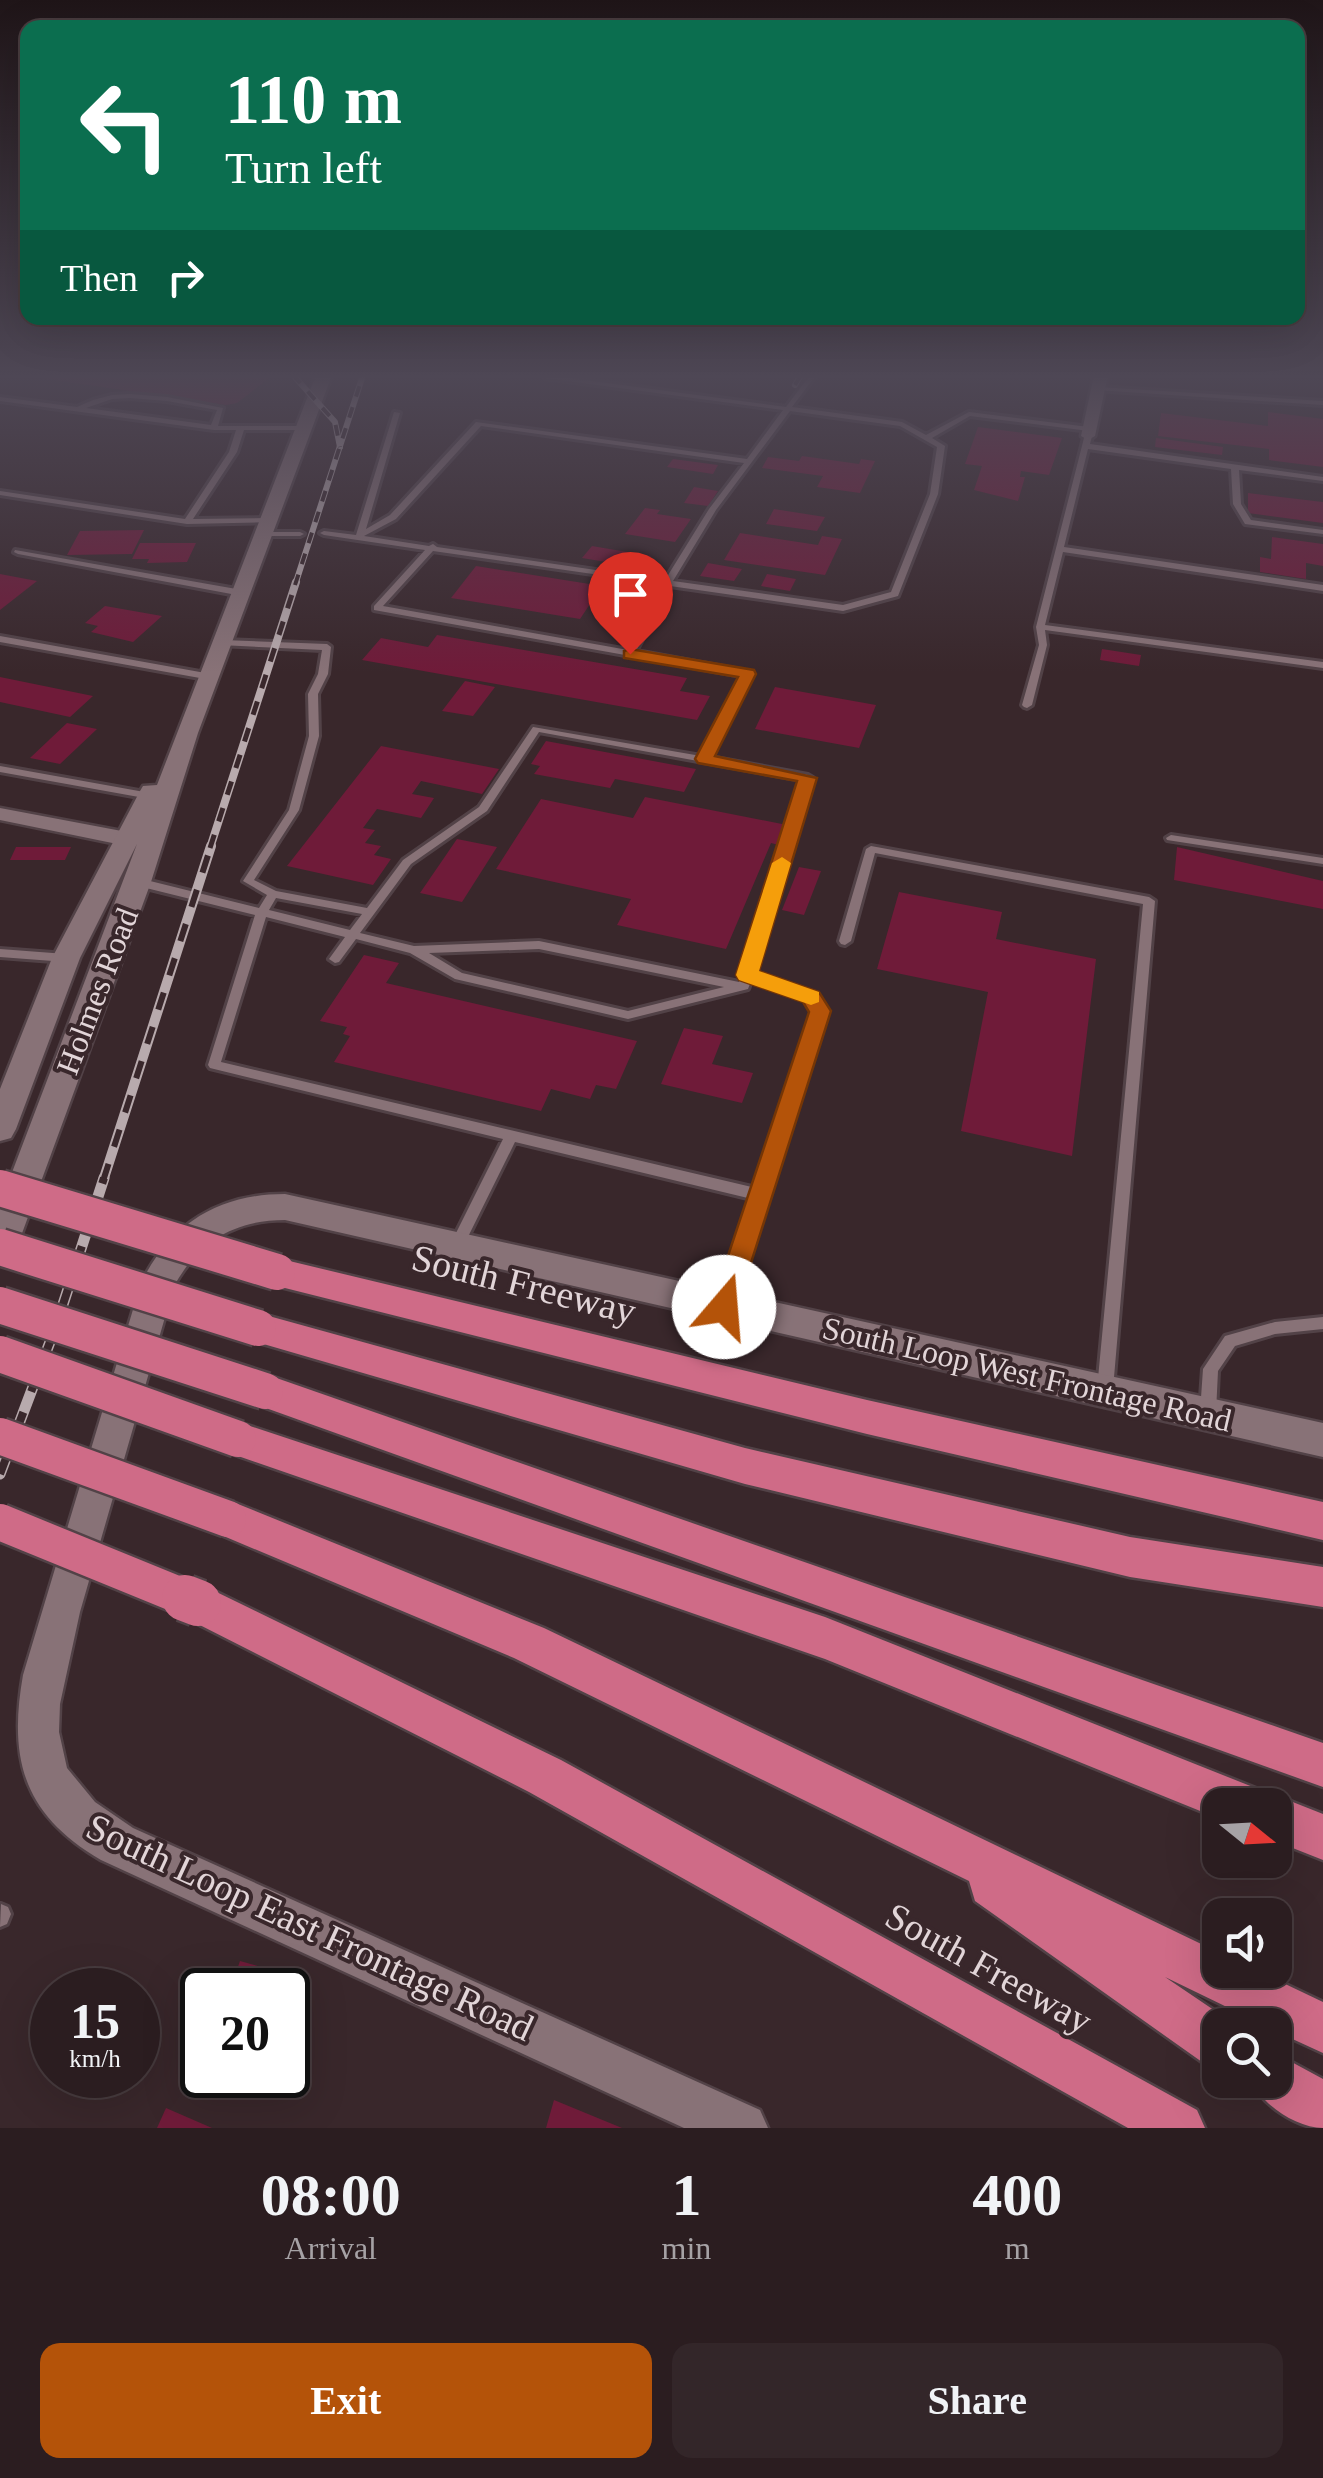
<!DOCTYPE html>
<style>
:root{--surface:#2b1d20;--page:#332629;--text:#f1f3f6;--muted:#a6a2a5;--line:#473b3e;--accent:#b45309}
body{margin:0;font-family:"Times New Roman",serif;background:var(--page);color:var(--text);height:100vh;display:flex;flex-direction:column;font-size:38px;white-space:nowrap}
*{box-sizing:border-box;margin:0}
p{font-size:32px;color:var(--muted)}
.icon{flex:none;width:55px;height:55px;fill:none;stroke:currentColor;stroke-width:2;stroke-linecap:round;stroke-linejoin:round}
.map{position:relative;height:2128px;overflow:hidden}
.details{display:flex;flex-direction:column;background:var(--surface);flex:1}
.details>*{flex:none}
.hud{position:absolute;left:20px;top:20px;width:1285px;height:305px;border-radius:20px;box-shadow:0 10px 40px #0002,0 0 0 2px var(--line);background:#0b6e4f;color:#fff;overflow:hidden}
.needle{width:65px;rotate:108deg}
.buttons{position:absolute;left:1202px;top:1788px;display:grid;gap:20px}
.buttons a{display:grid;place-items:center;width:90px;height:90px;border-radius:20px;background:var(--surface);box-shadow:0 10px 40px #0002,0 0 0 2px var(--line);font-size:50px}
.speed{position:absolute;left:30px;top:1968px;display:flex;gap:20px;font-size:50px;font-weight:700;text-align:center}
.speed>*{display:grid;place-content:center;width:130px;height:130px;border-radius:50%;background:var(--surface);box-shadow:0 10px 40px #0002,0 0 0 2px var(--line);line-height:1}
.speed small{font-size:25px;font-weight:400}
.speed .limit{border:5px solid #111;border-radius:15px;background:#fff;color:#111}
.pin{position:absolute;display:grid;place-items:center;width:85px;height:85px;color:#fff;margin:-102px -42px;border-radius:50% 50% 50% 0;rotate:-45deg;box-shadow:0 0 10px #0007}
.pin .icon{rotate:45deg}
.me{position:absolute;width:110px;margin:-55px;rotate:18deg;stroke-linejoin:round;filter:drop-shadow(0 0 8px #0008)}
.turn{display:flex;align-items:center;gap:35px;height:210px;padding:0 40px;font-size:45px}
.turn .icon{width:130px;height:130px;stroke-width:2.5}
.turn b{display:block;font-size:70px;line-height:85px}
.then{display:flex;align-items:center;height:95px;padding:0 40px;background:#0003;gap:20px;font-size:38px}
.eta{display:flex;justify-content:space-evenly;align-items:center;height:170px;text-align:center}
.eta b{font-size:60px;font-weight:700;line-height:70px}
.button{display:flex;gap:20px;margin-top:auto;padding:20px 40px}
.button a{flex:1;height:115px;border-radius:20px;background:var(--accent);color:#fff;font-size:40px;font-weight:700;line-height:115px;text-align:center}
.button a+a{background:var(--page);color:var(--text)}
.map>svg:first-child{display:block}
</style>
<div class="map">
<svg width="1323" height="2128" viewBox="0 0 1323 2128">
<rect width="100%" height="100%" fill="#39272b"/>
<g fill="#6f1b39">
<polygon points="20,375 273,375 237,403 226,405"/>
<polygon points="1268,412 1323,419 1323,467 1269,460 1269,449 1158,436 1161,413 1268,426"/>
<polygon points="978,427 1062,438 1049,475 1021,471 1020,477 1025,477 1018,501 974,490 982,466 965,464"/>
<polygon points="1156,438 1223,447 1222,455 1155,447"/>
<polygon points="802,456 859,464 861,459 875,461 860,493 817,487 823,476 762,468 768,457 799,461"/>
<polygon points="673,459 718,465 713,474 667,467"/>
<polygon points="694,487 718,491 708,506 684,503"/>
<polygon points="1248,493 1323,502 1323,523 1248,513"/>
<polygon points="645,508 660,510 657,514 691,519 675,542 625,534"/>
<polygon points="774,509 825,517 817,531 766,524"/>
<polygon points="144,530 132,554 67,555 80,531"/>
<polygon points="740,533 818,545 822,536 842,539 825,575 724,560"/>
<polygon points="1272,537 1323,544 1323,566 1306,563 1306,579 1260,572 1260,557 1271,559"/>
<polygon points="140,543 196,543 187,562 147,563 149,559 132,559"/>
<polygon points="592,546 651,556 642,568 582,558"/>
<polygon points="708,563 742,569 734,581 700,576"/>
<polygon points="476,566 602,586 580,619 451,598"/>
<polygon points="0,574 37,581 0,610"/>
<polygon points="767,574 796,579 790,591 761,586"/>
<polygon points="105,606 162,616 133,642 91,632 98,626 85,623"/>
<polygon points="437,635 687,678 680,691 710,696 697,720 362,660 381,638 428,647"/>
<polygon points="1102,649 1141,655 1139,666 1100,660"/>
<polygon points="0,677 93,696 70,717 0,702"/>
<polygon points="465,681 495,687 473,716 442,711"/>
<polygon points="775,687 876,705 859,748 755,729"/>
<polygon points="67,723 97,729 60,764 30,758"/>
<polygon points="546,741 696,769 684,792 615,779 610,788 534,774 540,766 531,764"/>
<polygon points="381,746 499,769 482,794 421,781 412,794 434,798 421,818 377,809 363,828 375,830 365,843 381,846 374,855 391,859 373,885 287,866"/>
<polygon points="645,797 787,825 779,845 771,843 726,949 617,925 631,899 496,869 541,799 633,818"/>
<polygon points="457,839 497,847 462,902 420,893"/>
<polygon points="16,847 71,847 65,860 10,860"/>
<polygon points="1177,847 1323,881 1323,909 1174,880"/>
<polygon points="799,867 821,871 804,915 782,910"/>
<polygon points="899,892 1002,912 996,939 1096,959 1072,1156 961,1131 988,992 877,969"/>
<polygon points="364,955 399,963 386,983 637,1041 616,1089 596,1085 590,1099 551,1089 541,1111 334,1062 350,1036 343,1034 347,1027 320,1021"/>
<polygon points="684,1028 723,1036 712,1064 753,1073 742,1103 661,1084"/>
<polygon points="240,1961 276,1971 269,1990 231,1986"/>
<polygon points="554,2100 622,2128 546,2128"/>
<polygon points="166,2108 212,2128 157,2128"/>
</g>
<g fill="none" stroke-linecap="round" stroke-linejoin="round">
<defs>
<g id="lane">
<path d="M547,375L786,407L810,375H816L792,407L902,422L926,435L969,412L1089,427L1093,429L1089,431L970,416L932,438L945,446L938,494L898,596L843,611L670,586L636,651L751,672L753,674L710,757L808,775L813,778L754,973L815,994L826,1011L731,1307L729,1311L724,1313L719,1311L717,1307L752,1199L515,1142L461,1251L456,1253L451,1251L449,1247L503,1139L210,1068L208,1065L255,915L138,886L133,882L138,878L259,908L267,895L243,881L289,810L309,736L308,694L318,674L322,650L220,645L219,643L223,640L327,644L331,647L328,674L318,694L319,736L299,810L254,880L276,891L367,908L403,860L479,807L533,727L701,756L742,676L374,610V606L425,550L324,535L320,533L324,531L356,535L394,412L400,413L366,529L390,515L476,422L747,459L783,410L545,378V376ZM790,411L900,426L937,447L930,494L891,592L843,605L673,581L716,510ZM481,426L744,463L709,509L665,580L437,547L433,544L429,546L364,536L396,519ZM433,551L662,584L628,650L383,606ZM539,732L802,780L739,982L539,941L414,946L360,933L411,864L487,811ZM276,898L362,914L350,930L269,910ZM266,917L345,937L329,959L335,963L339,962L356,939L410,953L455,979L628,1019L748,989L751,981L807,1000L814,1011L756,1188L221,1062ZM539,949L724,987L628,1011L462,973L429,953Z"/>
<polygon points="1098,387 1323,401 1323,405 1096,390 1096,388"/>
<path d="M130,394L167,397L223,408L218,426H304L305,428L301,430H244L237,452L193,519L269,518L273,520L272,522L187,524L0,495V491L185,519L229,452L236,430H214L0,401V397L77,407L93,400L112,395ZM130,398L167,401L217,410L211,425L86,408L112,399Z"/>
<polygon points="1085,434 1092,436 1090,444 1323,477 1323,481 1239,470 1241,504 1251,520 1323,530 1323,534 1245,524 1233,504 1231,469 1088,449 1064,547 1323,585 1323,591 1063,552 1045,625 1323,662 1323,668 1045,630 1047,645 1032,705 1027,708 1024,707 1022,705 1039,645 1036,627"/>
<polygon points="261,532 300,532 304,534 300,536 261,536"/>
<polygon points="15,550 242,590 246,593 242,596 18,554 14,552"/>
<polygon points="0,636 211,674 216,677 211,680 0,642"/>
<polygon points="0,766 150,793 155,796 150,799 0,772"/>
<polygon points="1171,835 1323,858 1323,864 1167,840 1166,838"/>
<polygon points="871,846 1149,897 1155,901 1113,1389 1110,1394 1105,1396 1100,1394 1097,1389 1143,904 875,853 851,941 845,945 841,944 839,941 866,849"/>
<polygon points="0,949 66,954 72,958 66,962 0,957"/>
<polygon points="1323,1317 1323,1329 1275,1334 1235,1346 1218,1371 1216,1412 1213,1417 1208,1419 1203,1417 1200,1412 1203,1369 1225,1336 1275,1322"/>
<polygon points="1,1904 8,1907 11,1914 7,1924 0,1927"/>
</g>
<g id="street">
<polygon points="1094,375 1108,375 1095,436 1088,440 1081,436"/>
<polygon points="0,808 127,832 138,839 127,846 0,820"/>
</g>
<g id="secondary">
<polygon points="316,375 332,375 198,733 151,882 17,1247 12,1257 0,1261 0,1204 137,844 80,958 16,1129 11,1138 0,1141 0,1089 52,958 140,791 143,786 157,785"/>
<path d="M285,1194L1323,1423V1457L285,1220C235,1220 199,1241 174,1286L80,1612L60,1704L59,1732L67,1768L95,1802L133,1828L760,2110L768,2128H684L101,1860C24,1815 8,1760 23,1675L141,1283C170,1224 219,1194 285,1194Z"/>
</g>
<g id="highway">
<polygon points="277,1258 867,1400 1323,1502 1323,1540 867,1434 277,1286 265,1282 260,1272 265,1262"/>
<polygon points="258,1313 745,1448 1130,1537 1323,1567 1323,1607 1130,1577 745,1484 246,1339 240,1328 246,1317"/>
<polygon points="265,1374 1323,1743 1323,1787 252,1403 247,1391 252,1379"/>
<polygon points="238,1422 825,1617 1258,1789 1263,1801 1275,1795 1323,1814 1323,1860 1275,1841 1275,1805 1220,1805 1220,1819 825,1659 238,1456 225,1451 219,1439 225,1427"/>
<polygon points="228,1500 544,1628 1220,1953 1220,1970 1256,1970 1323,2002 1323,2053 1275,2031 1275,2025 1264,2025 1165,1977 1236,2025 1220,2025 1220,2069 1202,2062 975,1901 969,1881 514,1658 214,1532 208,1519 214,1506"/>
<polygon points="198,1583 561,1760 1197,2110 1205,2128 1128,2128 529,1792 184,1617 178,1603 184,1589"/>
<path d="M1275,2053L1323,2079V2128C1296,2128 1261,2104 1251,2080H1275Z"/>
</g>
</defs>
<use href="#lane" stroke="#524247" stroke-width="6"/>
<use href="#street" stroke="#524247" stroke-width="5"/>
<use href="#secondary" stroke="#524247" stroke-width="5"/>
<use href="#highway" stroke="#524247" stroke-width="5"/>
<use href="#lane" fill="#887277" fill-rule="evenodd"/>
<use href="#street" fill="#887277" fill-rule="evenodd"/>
<use href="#secondary" fill="#887277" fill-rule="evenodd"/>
<use href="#highway" fill="#cf6b87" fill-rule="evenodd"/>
<defs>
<g id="rail-far3">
<polyline points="293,375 335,422 340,447"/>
<polyline points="795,385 801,375"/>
<polyline points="295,585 363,375"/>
</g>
<polyline id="rail-far2" points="210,848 296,582"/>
<polyline id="rail-far1" points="103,1181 211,846"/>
<polyline id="rail" points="0,1474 56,1326 104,1178"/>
</defs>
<use href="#rail-far3" stroke="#b8aaad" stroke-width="6"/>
<use href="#rail-far2" stroke="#b8aaad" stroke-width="8"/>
<use href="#rail-far1" stroke="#b8aaad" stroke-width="10"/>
<use href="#rail" stroke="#b8aaad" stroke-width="11"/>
<use href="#rail-far3" stroke="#39272b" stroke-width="4" stroke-dasharray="11" stroke-linecap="butt"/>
<use href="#rail-far2" stroke="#39272b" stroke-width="5" stroke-dasharray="14" stroke-linecap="butt"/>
<use href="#rail-far1" stroke="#39272b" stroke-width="6" stroke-dasharray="18" stroke-linecap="butt"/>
<use href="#rail" stroke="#39272b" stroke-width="8" stroke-dasharray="22" stroke-linecap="butt"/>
<defs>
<g id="highway-bridge-far1">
<polyline points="0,1188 277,1272"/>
<polyline points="0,1247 258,1328"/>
<polyline points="0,1305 265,1391"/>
<polyline points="0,1354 238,1439"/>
<polyline points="0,1436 228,1519"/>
<polyline points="0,1522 191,1600"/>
</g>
<polyline id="highway-bridge" points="185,1598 198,1603"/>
</defs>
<use href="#highway-bridge-far1" stroke="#524247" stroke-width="41" stroke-linecap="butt"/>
<use href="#highway-bridge" stroke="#524247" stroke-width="51" stroke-linecap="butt"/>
<use href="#highway-bridge-far1" stroke="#cf6b87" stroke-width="36"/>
<use href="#highway-bridge" stroke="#cf6b87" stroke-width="46"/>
</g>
<linearGradient id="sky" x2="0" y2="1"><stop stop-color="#1f1518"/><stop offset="0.56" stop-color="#4e4755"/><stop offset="1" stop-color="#4e4755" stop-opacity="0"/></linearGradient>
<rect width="1323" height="672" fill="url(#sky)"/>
<polygon fill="#b45309" stroke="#753606" stroke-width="2.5" points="630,649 754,670 756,674 715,756 817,778 759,971 819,992 831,1011 737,1307 733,1315 714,1315 711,1307 809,1012 803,1002 739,980 736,975 797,781 698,763 695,759 738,677 624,658 624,651"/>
<polygon fill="#f59e0b" points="782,857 791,863 759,971 819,992 819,1002 811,1005 739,980 736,975 772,863"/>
<g text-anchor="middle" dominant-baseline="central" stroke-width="8" stroke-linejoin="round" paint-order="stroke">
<g font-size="32" fill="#e2d5d8" stroke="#39272b">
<text transform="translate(97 991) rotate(-69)">Holmes Road</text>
<text transform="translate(1027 1374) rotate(13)">South Loop West Frontage Road</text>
</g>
<g font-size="38" fill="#e2d5d8" stroke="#39272b">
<text transform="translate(524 1284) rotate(14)">South Freeway</text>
<text transform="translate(310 1927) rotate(25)">South Loop East Frontage Road</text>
<text transform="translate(989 1968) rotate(29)">South Freeway</text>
</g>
</g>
</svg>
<div class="buttons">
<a><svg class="needle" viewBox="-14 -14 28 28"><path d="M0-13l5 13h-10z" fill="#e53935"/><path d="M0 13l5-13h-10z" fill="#a6a2a5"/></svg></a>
<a><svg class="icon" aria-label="sound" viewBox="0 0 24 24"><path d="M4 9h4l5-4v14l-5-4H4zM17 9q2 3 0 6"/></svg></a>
<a><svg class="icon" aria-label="search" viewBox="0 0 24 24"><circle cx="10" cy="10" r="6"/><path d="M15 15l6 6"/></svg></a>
</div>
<div class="speed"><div>15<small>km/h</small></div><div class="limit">20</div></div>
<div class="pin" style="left:630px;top:654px;background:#d93025"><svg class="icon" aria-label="arrive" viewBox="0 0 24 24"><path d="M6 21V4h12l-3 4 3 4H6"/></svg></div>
<svg class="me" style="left:724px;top:1307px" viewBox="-20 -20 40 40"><circle r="19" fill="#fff"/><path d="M0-13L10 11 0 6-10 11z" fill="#b45309"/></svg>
<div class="hud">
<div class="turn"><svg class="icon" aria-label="left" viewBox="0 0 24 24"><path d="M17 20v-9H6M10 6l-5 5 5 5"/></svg><div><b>110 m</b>Turn left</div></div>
<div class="then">Then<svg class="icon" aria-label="right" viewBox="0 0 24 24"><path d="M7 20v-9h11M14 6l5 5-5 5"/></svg></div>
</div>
</div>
<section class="details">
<div class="eta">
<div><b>08:00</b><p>Arrival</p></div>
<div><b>1</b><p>min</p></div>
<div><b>400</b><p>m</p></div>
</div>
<div class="button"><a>Exit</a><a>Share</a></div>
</section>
